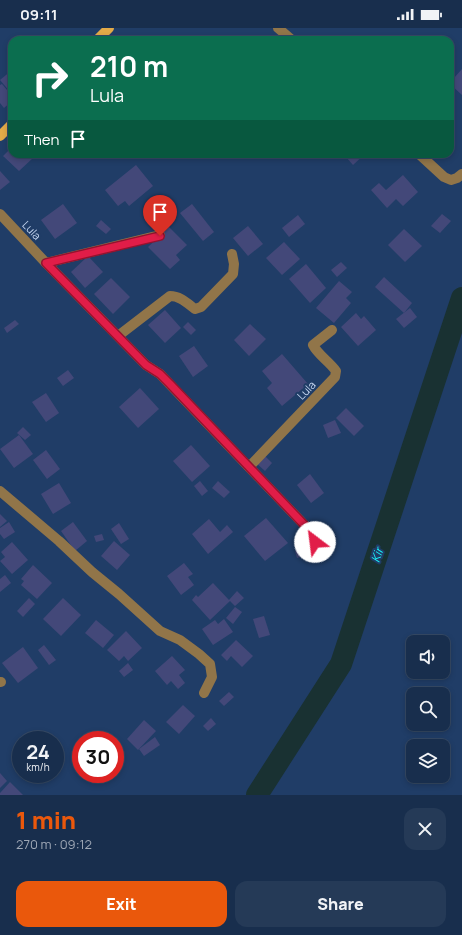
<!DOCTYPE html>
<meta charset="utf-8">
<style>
:root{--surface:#182e4d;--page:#253a57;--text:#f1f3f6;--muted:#9fa8b6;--line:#364a65;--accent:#ea580c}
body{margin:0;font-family:Manrope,sans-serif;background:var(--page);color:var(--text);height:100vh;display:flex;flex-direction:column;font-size:15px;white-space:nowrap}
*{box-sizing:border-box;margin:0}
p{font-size:13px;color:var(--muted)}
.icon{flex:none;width:22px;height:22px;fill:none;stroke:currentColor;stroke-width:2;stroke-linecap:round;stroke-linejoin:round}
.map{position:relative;height:767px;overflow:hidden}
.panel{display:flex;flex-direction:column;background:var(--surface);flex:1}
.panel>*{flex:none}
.guide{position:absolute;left:8px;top:8px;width:446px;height:122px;border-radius:12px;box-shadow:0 2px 6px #0003,0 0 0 1px var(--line);background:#0b6e4f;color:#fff;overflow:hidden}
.tools{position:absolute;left:406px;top:607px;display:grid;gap:8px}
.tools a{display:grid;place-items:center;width:44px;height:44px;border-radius:8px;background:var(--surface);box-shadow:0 2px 6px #0003,0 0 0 1px var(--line);font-size:20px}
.speed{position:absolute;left:12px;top:703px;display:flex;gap:8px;font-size:20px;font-weight:700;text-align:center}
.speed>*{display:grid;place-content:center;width:52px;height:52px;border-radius:50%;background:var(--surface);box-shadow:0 2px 6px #0003,0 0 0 1px var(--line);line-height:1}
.speed small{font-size:10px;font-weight:400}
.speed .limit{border:6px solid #d22;background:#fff;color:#111}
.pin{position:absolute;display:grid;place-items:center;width:34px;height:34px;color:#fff;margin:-41px -17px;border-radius:50% 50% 50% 0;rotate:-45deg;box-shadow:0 0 4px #0007}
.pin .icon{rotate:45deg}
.me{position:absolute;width:44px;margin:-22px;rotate:330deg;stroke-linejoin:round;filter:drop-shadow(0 0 3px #0008)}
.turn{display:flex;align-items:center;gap:14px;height:84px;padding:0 16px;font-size:18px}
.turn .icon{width:52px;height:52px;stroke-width:2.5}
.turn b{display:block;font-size:28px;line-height:34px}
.then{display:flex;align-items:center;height:38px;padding:0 16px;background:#0003;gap:8px;font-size:15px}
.round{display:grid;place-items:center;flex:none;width:42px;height:42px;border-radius:12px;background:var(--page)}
.overview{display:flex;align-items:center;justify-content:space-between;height:68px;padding:0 16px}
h1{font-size:24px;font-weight:800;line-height:30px;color:var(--accent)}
.cta{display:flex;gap:8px;margin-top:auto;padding:8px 16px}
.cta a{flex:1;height:46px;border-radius:12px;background:var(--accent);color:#fff;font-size:16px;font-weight:800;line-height:46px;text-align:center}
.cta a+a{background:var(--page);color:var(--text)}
.status{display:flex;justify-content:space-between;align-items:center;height:28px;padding:0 20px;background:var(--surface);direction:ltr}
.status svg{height:11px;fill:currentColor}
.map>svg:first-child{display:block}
</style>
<div class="status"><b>09:11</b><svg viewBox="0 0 49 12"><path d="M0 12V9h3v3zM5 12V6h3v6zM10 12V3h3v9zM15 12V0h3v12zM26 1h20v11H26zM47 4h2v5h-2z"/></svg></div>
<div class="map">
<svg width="462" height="767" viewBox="0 0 462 767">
<rect width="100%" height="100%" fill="#203d67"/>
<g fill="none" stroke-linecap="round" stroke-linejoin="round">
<polyline stroke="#193132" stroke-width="22" points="257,767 341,636 462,270"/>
</g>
<g fill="#434879">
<polygon points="462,41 462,67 450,56 450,48 451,48 454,50"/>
<polygon points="12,42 12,64 11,65 0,52"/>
<polygon points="2,56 12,68 12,73 4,80 0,75 0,57"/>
<polygon points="12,119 12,126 29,126 33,130 19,143 3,128"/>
<polygon points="350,126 365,126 353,137 346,129"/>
<polygon points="136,137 153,158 129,178 125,173 118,178 105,162"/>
<polygon points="0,143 10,154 0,162"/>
<polygon points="403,147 418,164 403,178 396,171 387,180 371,162 379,155 386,162"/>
<polygon points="63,176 77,195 55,211 41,192"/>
<polygon points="192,176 214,204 203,213 180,185"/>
<polygon points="442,186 451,193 440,205 431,198"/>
<polygon points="298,187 305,196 289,209 282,200"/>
<polygon points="101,192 111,201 106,206 96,198"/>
<polygon points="248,198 263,216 248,228 233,210"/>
<polygon points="169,199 187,217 176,227 180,232 170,241 148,219"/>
<polygon points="404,201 422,218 405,234 388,217"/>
<polygon points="284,214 300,231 282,247 266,230"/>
<polygon points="88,228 103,244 85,260 71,244"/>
<polygon points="341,234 347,240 337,249 331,242"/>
<polygon points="306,236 326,260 310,275 289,251"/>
<polygon points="384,249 412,275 404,285 375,259"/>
<polygon points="111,250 130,269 113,286 94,266"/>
<polygon points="339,253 352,264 346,270 351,275 334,295 316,280"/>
<polygon points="410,280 417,289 404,300 396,291"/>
<polygon points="165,282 181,300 165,315 148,297"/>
<polygon points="356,285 361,291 364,288 376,302 358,318 341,299"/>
<polygon points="15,292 19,296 7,305 4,300"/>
<polygon points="188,294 196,302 191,307 183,299"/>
<polygon points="250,296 266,311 249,328 234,312"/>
<polygon points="194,318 208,338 193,349 179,328"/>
<polygon points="282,326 308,356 282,378 267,360 272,355 262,343"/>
<polygon points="68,342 74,350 63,358 57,350"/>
<polygon points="140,360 159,381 138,400 119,379"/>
<polygon points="46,365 59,385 46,394 32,374"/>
<polygon points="346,380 364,398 354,408 336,390"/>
<polygon points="335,392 341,405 328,410 323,397"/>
<polygon points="23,399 31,407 25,412 17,405"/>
<polygon points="19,407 33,426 14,440 0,421"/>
<polygon points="191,417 210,438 192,454 173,433"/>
<polygon points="46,422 60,441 47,451 33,432"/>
<polygon points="264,427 272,435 265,443 256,435"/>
<polygon points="310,446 324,465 311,475 297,457"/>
<polygon points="200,453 208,463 202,468 194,458"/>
<polygon points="218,453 230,464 224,470 212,460"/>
<polygon points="59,455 71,475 53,486 41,466"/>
<polygon points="0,486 7,493 0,499"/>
<polygon points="266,490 288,515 265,533 244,508"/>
<polygon points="209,491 220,504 227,497 233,504 208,526 192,506"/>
<polygon points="9,494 15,504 4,511 0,506 0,500"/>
<polygon points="73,494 87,513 75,523 61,503"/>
<polygon points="119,495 129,511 121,516 111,501"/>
<polygon points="102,506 104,512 96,514 94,508"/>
<polygon points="114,513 130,527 117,542 101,528"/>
<polygon points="12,514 28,532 12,546 0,533 5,529 1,524"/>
<polygon points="308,519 310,526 297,530 295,523"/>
<polygon points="184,535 193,546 188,549 194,557 181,567 167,548"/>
<polygon points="33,537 52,555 37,571 21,557 24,553 21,551"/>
<polygon points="5,547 11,555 0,564 0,551"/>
<polygon points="213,555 229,572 237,563 244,570 235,578 230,573 210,592 192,572 196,567 198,569"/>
<polygon points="29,570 35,576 23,589 17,583"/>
<polygon points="63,570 81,587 61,608 43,591"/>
<polygon points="235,579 242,584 233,596 226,590"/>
<polygon points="264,588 270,607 259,610 253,591"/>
<polygon points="224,591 233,604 213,617 202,601 215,592 218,596"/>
<polygon points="96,592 114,607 103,620 85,605"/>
<polygon points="126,603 142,620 128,633 124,628 119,633 107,622"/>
<polygon points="236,612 253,628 242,639 231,628 227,633 221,627"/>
<polygon points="44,617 56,632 49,637 38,622"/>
<polygon points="23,619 38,640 18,655 2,635"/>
<polygon points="172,628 185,642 179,647 185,655 178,661 171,653 167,657 155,643"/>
<polygon points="128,635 133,642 124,649 119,643"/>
<polygon points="229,664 234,669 224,678 219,673"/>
<polygon points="183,677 195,688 179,706 166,694"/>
<polygon points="211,690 216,696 208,703 203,698"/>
<polygon points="144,692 156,703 138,722 127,711"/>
<polygon points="155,709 160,717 144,728 139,721"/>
<polygon points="0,745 7,753 0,760"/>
<polygon points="10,754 23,767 0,767 0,765"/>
</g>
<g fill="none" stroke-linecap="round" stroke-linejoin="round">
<g stroke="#917549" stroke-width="10">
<polyline points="278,0 292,12"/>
<polyline points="419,126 444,149 451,152 457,150 462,146"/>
<polyline points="0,186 46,235 146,337 160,346 313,506 315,514"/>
<polyline points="46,235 160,207"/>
<path d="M118,308L170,268C180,268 187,275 195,281L201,279L233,246L234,236L232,226"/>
<path d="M249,439L335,349L336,343C329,333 318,327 313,317L332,302"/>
<polyline points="0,463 59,513 92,544 119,566 160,603 180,612 199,626 210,636 212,649 204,665"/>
<polyline points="0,654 1,654"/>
</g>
<g stroke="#e3aa48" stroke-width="10">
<polyline points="97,12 109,0"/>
<polyline points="0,108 12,96"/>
</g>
</g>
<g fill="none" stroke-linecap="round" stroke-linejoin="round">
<defs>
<polyline id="route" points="160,208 46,235 146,337 160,346 170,356 313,506 315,514"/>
</defs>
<use href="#route" stroke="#92132f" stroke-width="10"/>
<use href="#route" stroke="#e11d48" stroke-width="7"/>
</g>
<g text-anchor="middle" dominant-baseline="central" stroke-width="4" stroke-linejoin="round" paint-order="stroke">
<g font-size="11" fill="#c4d5ef" stroke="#203d67">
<text transform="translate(32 202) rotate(47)">Lula</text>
<text transform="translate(306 362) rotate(-46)">Lula</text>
</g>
<g font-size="12" font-style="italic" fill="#19f5fb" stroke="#203d67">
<text transform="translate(377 527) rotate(-72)">Kir</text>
</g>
</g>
</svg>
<div class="tools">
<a><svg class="icon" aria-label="sound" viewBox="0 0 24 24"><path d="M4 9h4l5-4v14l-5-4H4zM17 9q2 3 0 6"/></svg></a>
<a><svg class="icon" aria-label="search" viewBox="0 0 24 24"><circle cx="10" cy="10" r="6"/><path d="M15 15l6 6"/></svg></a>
<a><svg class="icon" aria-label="layers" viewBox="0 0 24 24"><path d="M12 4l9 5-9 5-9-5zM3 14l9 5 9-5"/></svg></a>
</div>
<div class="speed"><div>24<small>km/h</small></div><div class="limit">30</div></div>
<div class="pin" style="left:160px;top:208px;background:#d93025"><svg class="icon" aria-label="arrive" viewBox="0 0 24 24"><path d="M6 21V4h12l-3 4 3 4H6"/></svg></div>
<svg class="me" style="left:315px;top:514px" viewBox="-20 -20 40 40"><circle r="19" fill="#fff"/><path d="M0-13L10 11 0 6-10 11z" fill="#e11d48"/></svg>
<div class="guide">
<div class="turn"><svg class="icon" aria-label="right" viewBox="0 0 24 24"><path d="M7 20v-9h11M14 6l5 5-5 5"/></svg><div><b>210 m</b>Lula</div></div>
<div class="then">Then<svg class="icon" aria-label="arrive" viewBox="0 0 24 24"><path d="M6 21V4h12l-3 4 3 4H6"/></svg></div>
</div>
</div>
<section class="panel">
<div class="overview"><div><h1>1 min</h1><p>270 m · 09:12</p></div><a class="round"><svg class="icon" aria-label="close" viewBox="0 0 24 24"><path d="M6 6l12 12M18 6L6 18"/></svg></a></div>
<div class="cta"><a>Exit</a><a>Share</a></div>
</section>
